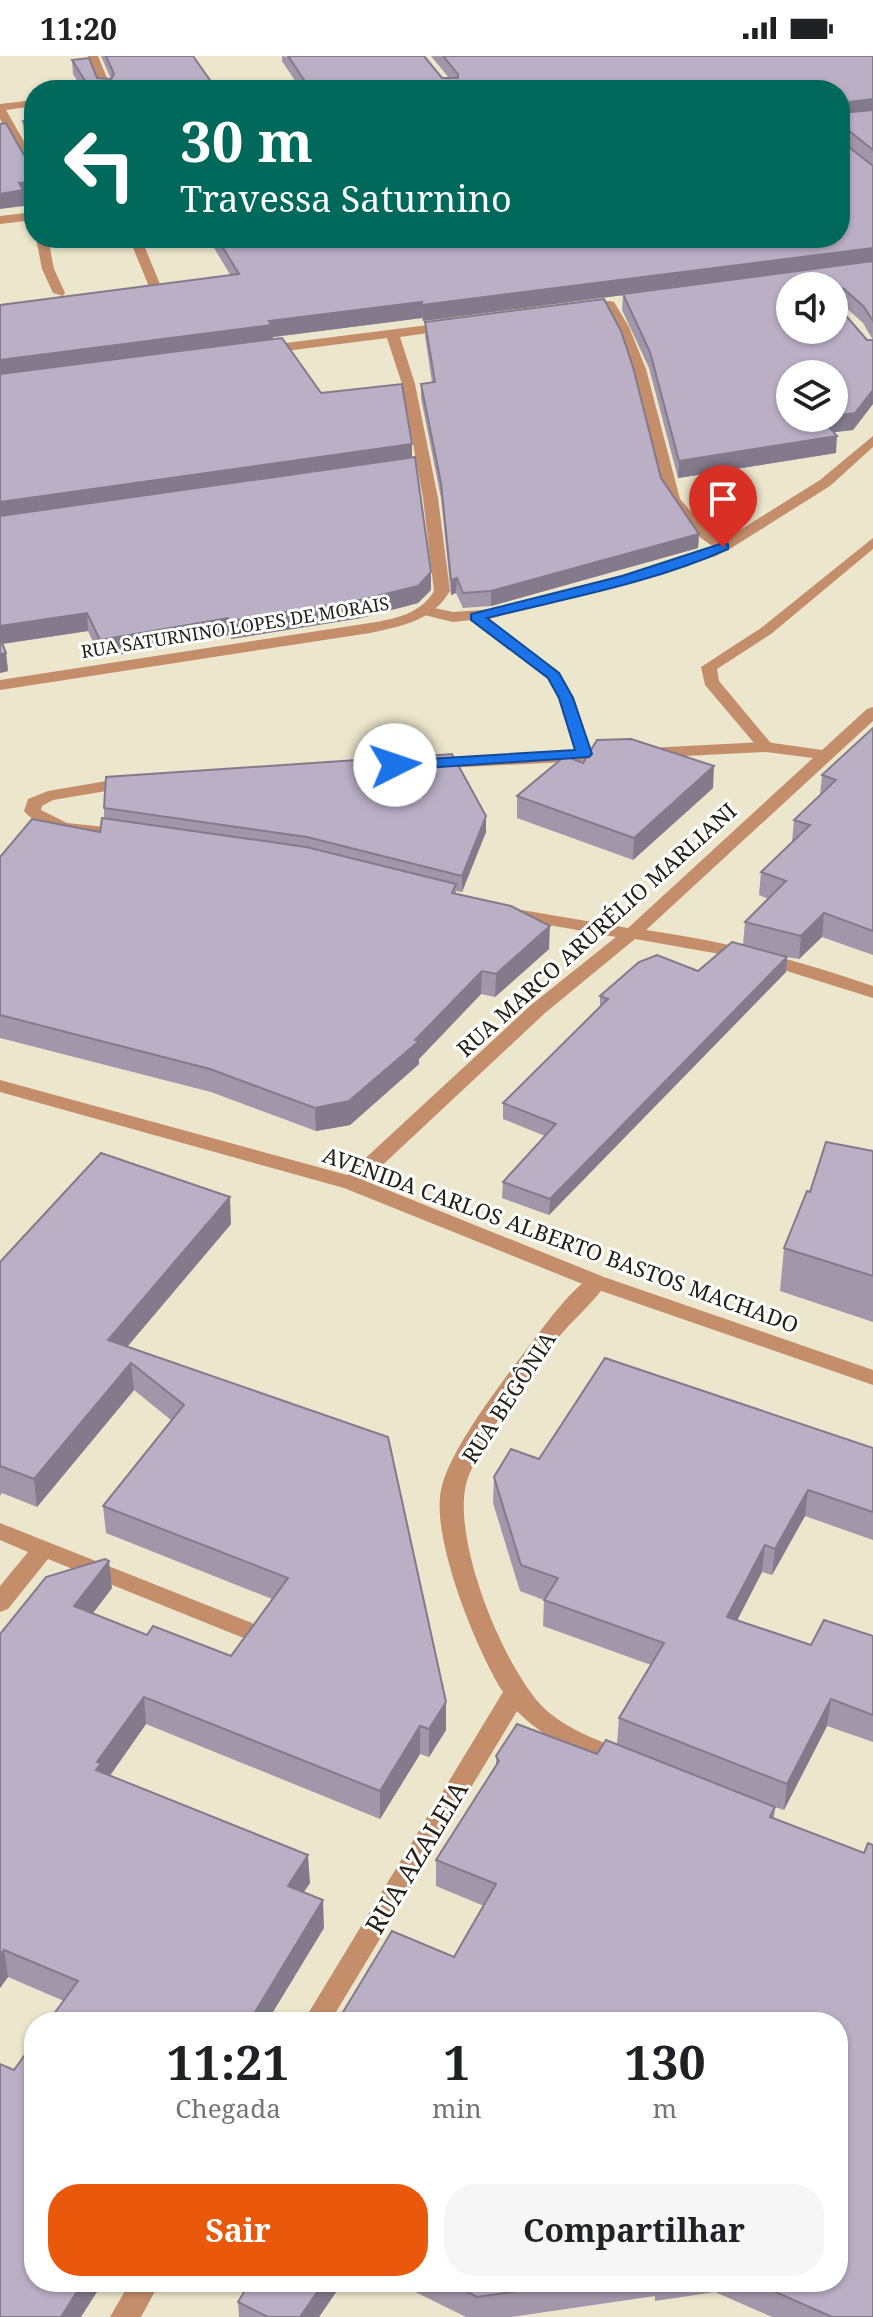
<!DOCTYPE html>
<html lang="pt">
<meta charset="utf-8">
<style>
:root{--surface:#fff;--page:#f6f6f6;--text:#202124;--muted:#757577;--accent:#ea580c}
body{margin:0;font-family:"Noto Serif",serif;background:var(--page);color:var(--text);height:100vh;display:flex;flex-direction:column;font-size:30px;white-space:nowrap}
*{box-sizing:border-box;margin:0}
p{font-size:26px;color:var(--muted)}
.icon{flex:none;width:44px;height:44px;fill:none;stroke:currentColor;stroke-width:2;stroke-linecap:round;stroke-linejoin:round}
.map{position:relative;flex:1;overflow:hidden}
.panel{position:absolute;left:24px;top:1956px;width:824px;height:280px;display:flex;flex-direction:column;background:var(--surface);border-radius:32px;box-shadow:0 2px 6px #0004}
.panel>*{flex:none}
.top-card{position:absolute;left:24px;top:24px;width:826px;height:168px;border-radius:32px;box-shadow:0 2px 6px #0004;background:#00695c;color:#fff;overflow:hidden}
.buttons{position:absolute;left:776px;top:216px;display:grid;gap:16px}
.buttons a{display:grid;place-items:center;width:72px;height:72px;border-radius:50%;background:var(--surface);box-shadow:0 2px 6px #0004;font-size:40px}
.pin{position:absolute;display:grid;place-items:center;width:68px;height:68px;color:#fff;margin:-82px -34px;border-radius:50% 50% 50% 0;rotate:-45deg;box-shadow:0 0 8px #0007}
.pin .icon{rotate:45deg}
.me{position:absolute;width:88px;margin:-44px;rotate:86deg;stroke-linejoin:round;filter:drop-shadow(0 0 6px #0008)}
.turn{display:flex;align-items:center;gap:28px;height:168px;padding:0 24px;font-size:36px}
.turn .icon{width:104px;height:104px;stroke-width:2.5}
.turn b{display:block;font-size:56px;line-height:68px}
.eta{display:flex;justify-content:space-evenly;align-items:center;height:136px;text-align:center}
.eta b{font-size:48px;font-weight:700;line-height:56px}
.action{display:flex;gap:16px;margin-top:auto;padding:16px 24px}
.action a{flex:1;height:92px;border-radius:32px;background:var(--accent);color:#fff;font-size:32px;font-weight:700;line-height:92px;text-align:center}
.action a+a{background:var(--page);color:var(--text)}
.status{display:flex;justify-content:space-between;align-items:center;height:56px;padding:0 40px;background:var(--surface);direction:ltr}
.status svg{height:22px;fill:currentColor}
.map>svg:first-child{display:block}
</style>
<div class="status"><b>11:20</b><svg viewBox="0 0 49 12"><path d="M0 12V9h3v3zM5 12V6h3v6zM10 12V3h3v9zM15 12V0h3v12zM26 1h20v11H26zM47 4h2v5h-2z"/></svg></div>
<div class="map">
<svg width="873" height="2261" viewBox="0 0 873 2261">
<rect width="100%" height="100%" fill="#ece6cc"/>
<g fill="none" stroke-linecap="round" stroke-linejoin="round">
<g fill="#c48e6b" fill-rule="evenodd">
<polygon points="36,182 48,182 54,213 65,237 63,240 53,237 42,213"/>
<polygon points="129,182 141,182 162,233 160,236 150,233"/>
<polygon points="873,482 873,493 771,578 717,613 719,625 774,691 772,694 760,694 705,629 701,611 761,572"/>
<polygon points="723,487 730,491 716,500 489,563 560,617 574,642 592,698 584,703 576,698 558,642 548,623 471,564 453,566 420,558 417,555 425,550 453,556 496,553 655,510"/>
</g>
<g fill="#c48e6b" fill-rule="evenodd">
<polygon points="88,0 98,0 112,34 100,34"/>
<polygon points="34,44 34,50 6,54 34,103 34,117 28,113 0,63 0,48"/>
<polygon points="34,156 34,164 0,168 0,160"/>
<path d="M609,245L614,246L629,271L646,313L680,443L702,468L724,484L820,424L873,380V391L830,430L728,494C711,497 677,461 667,446C660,434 658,413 654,399C642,350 633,297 605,253L583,256L577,252L583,248Z"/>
<path d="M452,266L457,267V273L400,281L415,328L438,442L450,535C432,565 402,570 370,577L0,634V624L370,567C394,563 421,558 434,535L423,442L402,328L387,282L262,298L255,294L262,290Z"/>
<path d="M873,651V665L646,874C724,885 798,904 873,930V942L748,903L635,883L545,957L358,1132H344L341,1127L344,1122L531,949L616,881L510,862L504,861L501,857L504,853L510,852L628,872L813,702L766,696L366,716L358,711L360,707L766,686L822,694L867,653Z"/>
<path d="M130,721L138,726L136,730L53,744L42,750L41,754L67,767L133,774L136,778L133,782C105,788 43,778 24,755L28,743L48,735Z"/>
<path d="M597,1219L607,1226C596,1244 577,1260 563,1276C528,1318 491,1368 469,1419C446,1473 504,1615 546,1654C571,1676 603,1686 633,1698L636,1705L633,1712C605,1721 536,1676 517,1655L330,1966H303L503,1636C477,1595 431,1483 441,1434C449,1394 501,1328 526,1294C541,1275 575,1225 597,1219Z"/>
<polygon points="0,1467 252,1567 256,1573 252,1579 244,1582 236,1579 48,1503 8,1553 0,1556 0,1530 28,1496 0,1484"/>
<polygon points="130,2226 160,2226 141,2261 110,2261"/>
</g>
<polygon fill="#c48e6b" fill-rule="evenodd" points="0,1024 358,1122 604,1221 873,1314 873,1329 590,1231 344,1132 0,1036"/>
</g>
<g fill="#a196aa" fill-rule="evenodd">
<polygon points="101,0 193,0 217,34 83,34 73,18 72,4 97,22 111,23"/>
<path d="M282,0L449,22L431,0H873V348L853,374L834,376L836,397L678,422L649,312L622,254L623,239L423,265L422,262L273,281V284L321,337L412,402L431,516V534L418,547L361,562L231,583L229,579L101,602L88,575L3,588L6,597L8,615L0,617V249L231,220L208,182H524L527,186L532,184L531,182H840L301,34L282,5ZM790,230H834V274ZM835,247L843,249L863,267L873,284H867Z"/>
<polygon points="34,64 34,98 24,80 23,65"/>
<polygon points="425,266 661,422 699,478 698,492 491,550 463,552 456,537 451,539 441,442 421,342 421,328 432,326 425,280"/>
<polygon points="873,672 873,899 822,881 799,903 787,901 786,916 549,1159 502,1142 503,1126 545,1080 503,1063 503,1047 600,951 600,940 698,915 743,889 745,866 768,843 759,839 761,816 792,786 794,764 820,739 822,719"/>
<polygon points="416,701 486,760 486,776 462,836 456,835 456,837 549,893 495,941 481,938 419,1003 419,1008 350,1069 316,1075 211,1036 0,982 0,801 100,776 104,763 104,752 416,716"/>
<polygon points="583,707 713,732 633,804 517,762 517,740"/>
<polygon points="873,1095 873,1266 780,1235 784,1192 810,1136"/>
<polygon points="231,1168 127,1291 388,1381 446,1646 446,1674 429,1701 420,1698 380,1763 146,1668 110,1720 310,1827 303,1836 324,1872 64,1945 8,1921 0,1932 0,1578 112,1532 93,1557 147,1579 231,1600 272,1543 106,1477 103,1450 171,1364 134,1334 37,1451 2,1437 0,1440 0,1206"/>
<polygon points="873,1392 873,1484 805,1460 772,1519 762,1516 737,1564 811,1589 873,1580 873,1686 827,1670 784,1754 775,1751 774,1762 873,2261 772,2261 715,2236 655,2245 655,2240 511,2261 466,2261 395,2226 838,2226 454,1901 484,1850 436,1830 436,1804 496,1709 496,1700 597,1698 617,1688 619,1662 651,1609 543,1570 544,1544 520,1535 493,1447 494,1421 539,1403"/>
<polygon points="250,2226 343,2226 319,2261 239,2261 238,2246"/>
</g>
<g fill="#837a8b">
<polygon points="873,43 873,57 840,60 841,45"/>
<polygon points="840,70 843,70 842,85 840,85"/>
<polygon points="34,126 34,141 24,142 24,150 0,153 0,138 19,127"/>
<polygon points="873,192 873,207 423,265 422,249"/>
<polygon points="422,246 422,262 273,281 273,285 0,321 0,304 269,265"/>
<polygon points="873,334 873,348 853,374 819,378 821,362 834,362 834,360"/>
<polygon points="837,380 836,397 678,422 679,405"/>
<polygon points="412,388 412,404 0,463 0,446"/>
<polygon points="699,478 698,492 491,550 491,535"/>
<polygon points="431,516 431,534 418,547 361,562 231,583 230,565"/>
<polygon points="457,522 456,537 451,539 451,524"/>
<polygon points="87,557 88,575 0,588 0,570"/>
<polygon points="228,562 229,579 101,602 100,584"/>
<polygon points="6,597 8,615 0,617 0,598"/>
<polygon points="714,710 713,732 633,804 634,782"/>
<polygon points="486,760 486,776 462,836 462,820"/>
<polygon points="824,857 822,881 799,903 801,880"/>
<polygon points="550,870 549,893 495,941 496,918"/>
<polygon points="787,901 786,916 549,1159 550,1143"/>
<polygon points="482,915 481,938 419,1003 419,1008 350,1069 316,1075 315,1052 415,984"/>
<polygon points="230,1141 231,1168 110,1311 108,1284"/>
<polygon points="131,1307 134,1334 37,1451 34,1423"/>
<polygon points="808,1434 805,1460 772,1519 775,1493"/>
<polygon points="765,1489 762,1516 725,1588 727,1561"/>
<polygon points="109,1505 112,1532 77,1578 74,1550"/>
<polygon points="144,1641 146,1668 103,1729 96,1714 97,1706"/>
<polygon points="831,1643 827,1670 784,1754 787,1728"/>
<polygon points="446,1646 446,1674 429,1701 429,1673"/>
<polygon points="420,1670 420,1698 380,1763 380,1735"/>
<polygon points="308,1799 310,1827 290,1857 288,1830"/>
<polygon points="323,1844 324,1872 267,1966 249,1966"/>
<polygon points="4,1894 8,1921 0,1932 0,1899"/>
<polygon points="83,2226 101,2226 102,2228 81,2261 61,2261"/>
<polygon points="324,2226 343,2226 319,2261 300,2261"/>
</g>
<g fill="#bbafc6" stroke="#837a8b" stroke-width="2">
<polygon points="106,0 193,0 217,34 91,34 72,4 89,2 97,22 111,23 114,18"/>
<polygon points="288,0 424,0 442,22 458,22 458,18 443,0 873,0 873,43 840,47 840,34 301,34 310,33"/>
<polygon points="840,53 842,57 873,54 873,94 843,70 840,70"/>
<polygon points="34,64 34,85 23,65"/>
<polygon points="6,67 24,99 31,104 34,103 34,126 19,127 23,134 0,138 0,68"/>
<polygon points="840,84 873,110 873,192 422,249 422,246 269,265 272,269 0,304 0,249 239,218 217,182 524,182 527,186 539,182 840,182"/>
<polygon points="873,205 873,265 864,251 844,233 834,230 790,230 790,274 834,274 834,246 867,284 873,284 873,334 855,357 834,360 834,318 790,318 790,362 821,362 837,380 679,405 650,296 623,238"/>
<polygon points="604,243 621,275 633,311 661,422 699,478 491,535 463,537 457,522 451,524 441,427 421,328 435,326 425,266"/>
<polygon points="282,282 321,337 402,328 412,388 0,446 0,318"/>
<polygon points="415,401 431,516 418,530 360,544 230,565 228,562 100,584 87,557 0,570 0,460"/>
<polygon points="0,582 6,597 0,598"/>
<polygon points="873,672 873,875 824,857 801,880 745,866 786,825 761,816 810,769 794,764 836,724 822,719"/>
<polygon points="631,683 714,710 634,782 517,740 565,700 583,707 597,684"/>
<polygon points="452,698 486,760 462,820 307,781 104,752 106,721 372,703 421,717 416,701"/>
<polygon points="102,762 306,791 456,828 452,837 511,850 550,870 496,918 482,915 415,984 419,985 349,1045 315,1052 210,1013 0,959 0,801 32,763 100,776"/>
<polygon points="732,886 787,901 550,1143 503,1126 556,1068 503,1047 608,943 600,940 639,906 657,899 698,915"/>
<polygon points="826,1086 873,1095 873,1220 784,1192 807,1135 810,1136"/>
<polygon points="101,1097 230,1141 108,1284 388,1381 446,1646 429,1673 420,1670 380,1735 144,1641 97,1706 101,1707 96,1714 308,1799 288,1830 323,1844 249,1966 48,1966 78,1925 4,1894 0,1899 0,1578 46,1521 105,1503 109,1505 74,1550 147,1579 153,1570 231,1600 288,1522 103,1450 184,1349 131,1307 34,1423 0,1410 0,1206"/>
<polygon points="605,1302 873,1392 873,1456 808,1434 775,1493 765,1489 727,1561 811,1589 824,1564 873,1580 873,1659 831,1643 787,1728 619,1662 664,1587 544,1544 558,1522 521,1509 494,1421 511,1393 539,1403"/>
<polygon points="517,1668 597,1698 606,1684 775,1751 770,1761 864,1797 868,1787 873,1789 873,2261 832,2261 753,2226 838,2226 838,1966 337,1966 392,1875 454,1901 496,1828 436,1804 499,1705 496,1700"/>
<polygon points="34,1986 34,2226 83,2226 61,2261 0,2261 0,2008 14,2014"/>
<polygon points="250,2226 324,2226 300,2261 268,2261 238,2246"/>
<polygon points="447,2226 581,2226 477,2241"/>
</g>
<path fill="#1a73e8" stroke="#114b97" stroke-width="2" d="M723,487L728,488V493C652,527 567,542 487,562L559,617L573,642L592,698L589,701L395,714L387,709L395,705L575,694L559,642L548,622L471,564V558L622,520Z"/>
<g text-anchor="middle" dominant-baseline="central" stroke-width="6" stroke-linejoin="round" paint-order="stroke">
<g font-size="18" fill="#242118" stroke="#fff">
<text transform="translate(235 571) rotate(-9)">RUA SATURNINO LOPES DE MORAIS</text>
</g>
<g font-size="22" fill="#242118" stroke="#fff">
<text transform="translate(596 873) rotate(-42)">RUA MARCO ARURÉLIO MARLIANI</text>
<text transform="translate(561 1183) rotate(20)">AVENIDA CARLOS ALBERTO BASTOS MACHADO</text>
<text transform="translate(508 1341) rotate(-57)">RUA BEGÔNIA</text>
</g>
<g font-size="26" fill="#242118" stroke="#fff">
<text transform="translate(416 1801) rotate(-59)">RUA AZALEIA</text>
</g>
</g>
</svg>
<div class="buttons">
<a><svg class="icon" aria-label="sound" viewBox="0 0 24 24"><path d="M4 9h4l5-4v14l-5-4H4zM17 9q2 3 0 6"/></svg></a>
<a><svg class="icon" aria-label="layers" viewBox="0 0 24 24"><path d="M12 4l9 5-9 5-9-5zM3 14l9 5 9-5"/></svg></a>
</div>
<div class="pin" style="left:723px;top:491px;background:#d93025"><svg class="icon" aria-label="arrive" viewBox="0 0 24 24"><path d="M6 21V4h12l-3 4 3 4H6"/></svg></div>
<svg class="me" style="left:395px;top:709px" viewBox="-20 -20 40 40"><circle r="19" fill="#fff"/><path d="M0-13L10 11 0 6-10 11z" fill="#1a73e8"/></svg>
<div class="top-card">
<div class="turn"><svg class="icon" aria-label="left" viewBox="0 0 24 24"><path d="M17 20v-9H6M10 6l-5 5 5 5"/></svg><div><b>30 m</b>Travessa Saturnino</div></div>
</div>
<section class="panel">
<div class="eta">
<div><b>11:21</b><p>Chegada</p></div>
<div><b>1</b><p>min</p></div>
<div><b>130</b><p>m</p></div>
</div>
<div class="action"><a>Sair</a><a>Compartilhar</a></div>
</section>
</div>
